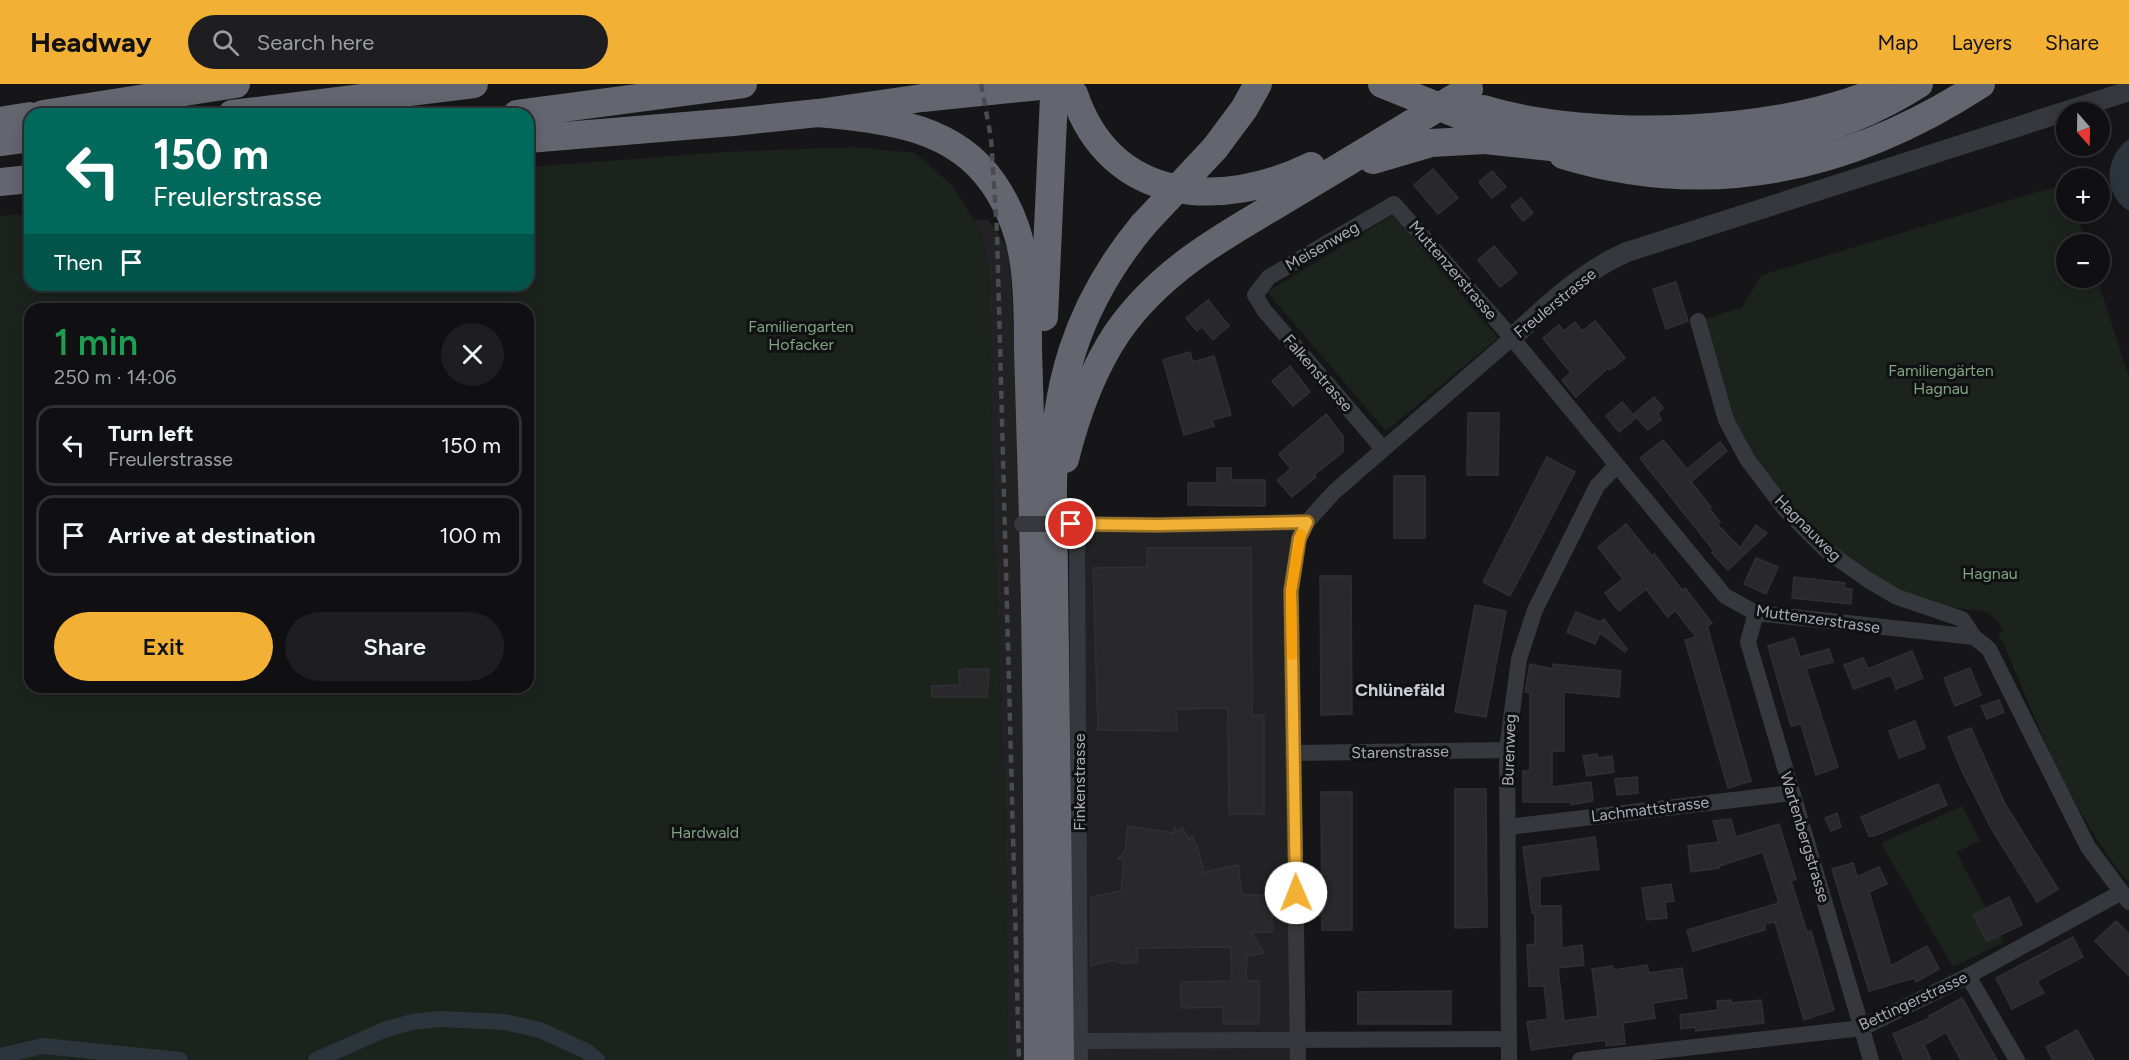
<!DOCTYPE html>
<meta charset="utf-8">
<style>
:root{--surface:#101012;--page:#1e1e20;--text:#f1f3f6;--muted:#9c9d9f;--line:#303032;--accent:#f2b134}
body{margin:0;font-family:Figtree,sans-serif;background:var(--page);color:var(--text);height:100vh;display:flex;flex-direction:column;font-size:22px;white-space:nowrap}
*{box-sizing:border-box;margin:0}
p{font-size:20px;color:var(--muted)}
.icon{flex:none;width:33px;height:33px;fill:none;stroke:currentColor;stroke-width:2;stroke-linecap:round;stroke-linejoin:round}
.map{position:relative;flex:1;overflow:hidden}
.sheet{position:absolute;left:24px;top:219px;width:510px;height:390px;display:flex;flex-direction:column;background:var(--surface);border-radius:18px;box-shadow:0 3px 15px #0003,0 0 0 2px var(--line)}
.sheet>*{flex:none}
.banner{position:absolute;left:24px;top:24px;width:510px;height:183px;border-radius:18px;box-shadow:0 3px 15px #0003,0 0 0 2px var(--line);background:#00695c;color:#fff;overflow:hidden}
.needle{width:39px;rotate:160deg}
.tools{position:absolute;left:2056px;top:18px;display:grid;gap:12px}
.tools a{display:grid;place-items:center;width:54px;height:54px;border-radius:50%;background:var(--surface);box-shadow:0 3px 15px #0003,0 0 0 2px var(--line);font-size:30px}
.pin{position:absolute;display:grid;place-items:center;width:51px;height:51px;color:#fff;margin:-26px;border:3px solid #fff;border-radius:50%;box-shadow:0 2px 6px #0007}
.me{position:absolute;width:66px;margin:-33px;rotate:359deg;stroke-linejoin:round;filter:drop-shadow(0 0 4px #0008)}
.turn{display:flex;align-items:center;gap:21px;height:126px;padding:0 30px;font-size:27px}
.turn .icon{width:78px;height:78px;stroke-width:2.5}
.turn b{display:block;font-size:42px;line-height:51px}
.then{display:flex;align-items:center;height:57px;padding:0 30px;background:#0003;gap:12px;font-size:22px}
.round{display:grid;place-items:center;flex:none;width:63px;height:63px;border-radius:32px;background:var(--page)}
.head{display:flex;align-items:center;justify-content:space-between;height:102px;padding:0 30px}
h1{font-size:36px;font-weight:600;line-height:45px;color:#1e9e55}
.primary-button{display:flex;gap:12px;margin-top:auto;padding:12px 30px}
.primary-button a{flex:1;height:69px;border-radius:36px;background:var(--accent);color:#111;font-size:24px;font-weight:600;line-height:69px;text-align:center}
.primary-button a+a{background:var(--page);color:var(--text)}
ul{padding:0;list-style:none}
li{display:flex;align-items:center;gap:18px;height:81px;margin:0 12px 9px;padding:0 18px;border:3px solid var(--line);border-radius:18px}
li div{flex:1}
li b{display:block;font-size:22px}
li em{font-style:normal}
header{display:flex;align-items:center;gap:36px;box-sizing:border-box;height:84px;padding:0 30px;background:var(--accent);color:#111}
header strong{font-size:28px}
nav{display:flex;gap:33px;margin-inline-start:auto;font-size:21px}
.search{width:420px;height:54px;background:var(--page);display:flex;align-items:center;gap:15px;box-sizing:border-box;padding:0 21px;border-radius:33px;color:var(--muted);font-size:22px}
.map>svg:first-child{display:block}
</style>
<header>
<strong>Headway</strong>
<div class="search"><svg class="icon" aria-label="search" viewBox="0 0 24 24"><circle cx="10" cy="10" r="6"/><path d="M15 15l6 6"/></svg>Search here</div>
<nav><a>Map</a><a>Layers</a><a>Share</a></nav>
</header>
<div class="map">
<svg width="2129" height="976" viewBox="0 0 2129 976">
<rect width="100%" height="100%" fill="#161618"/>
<g fill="#222225">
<polygon points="974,136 988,136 997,148 1010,169 1022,440 1026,976 1008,976 1004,703 994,456 988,179 980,149"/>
<polygon points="1307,438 1299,455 1298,976 1073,976 1070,440"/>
</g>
<g fill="#1c231d" fill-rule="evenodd">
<path d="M854,63L915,69L952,101L974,136L980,149L988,179L994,456L1004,703L1008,976H0V132L30,129V201H528V83L726,68ZM30,225H528V603H30Z"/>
<path d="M2067,99V128H2076L2087,160H2067V194H2097L2129,293V799C2070,728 2039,642 2003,559L1998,553L2004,545L1988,528C1968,525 1948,524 1930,518C1853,491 1772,417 1737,344C1722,310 1713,271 1701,236L1742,223L1762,191Z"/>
<polygon points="1393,131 1498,254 1386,347 1267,208"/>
<polygon points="1962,722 1980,757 1956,768 2004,858 1953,883 1881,759"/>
</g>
<path fill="#2c353c" d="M2129,55V127C2102,111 2104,72 2129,55Z"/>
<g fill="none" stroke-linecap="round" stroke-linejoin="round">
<g stroke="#2c353c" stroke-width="16">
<polyline points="0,972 43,962 180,976"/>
<polyline points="316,976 384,946 412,938 440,935 505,938 540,946 586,967 597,976"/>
</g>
</g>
<g fill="#29292c" stroke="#303034" stroke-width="1.5">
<polygon points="1433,85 1458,114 1438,130 1414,101"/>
<polygon points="1492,87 1506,103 1492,114 1479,98"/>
<polygon points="1521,114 1533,129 1523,137 1511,122"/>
<polygon points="1494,162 1517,189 1500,203 1478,176"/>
<polygon points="1676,198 1688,237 1666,245 1653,205"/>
<polygon points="1208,216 1229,242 1213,256 1202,243 1197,247 1186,234"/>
<polygon points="1595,237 1625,274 1610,286 1608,284 1576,313 1562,296 1571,289 1543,254 1559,241 1564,247 1575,238 1582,247"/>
<polygon points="1190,268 1193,278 1214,272 1231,331 1212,336 1214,342 1184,351 1163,276"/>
<polygon points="1290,282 1310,308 1293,322 1272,297"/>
<polygon points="1654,313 1663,324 1658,329 1661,336 1648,346 1634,330"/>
<polygon points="1622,318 1636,334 1619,348 1606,332"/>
<polygon points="1468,329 1499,329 1498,391 1467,391"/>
<polygon points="1326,330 1343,352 1343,368 1314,391 1316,393 1292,413 1277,396 1291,385 1279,370"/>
<polygon points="1663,356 1687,385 1720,358 1727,367 1691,398 1711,423 1709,424 1720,438 1717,440 1740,464 1756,441 1767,449 1728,486 1712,469 1714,467 1640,374"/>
<polygon points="1547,373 1575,388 1510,512 1483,498"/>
<polygon points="1217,384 1231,384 1231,396 1265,396 1265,422 1188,421 1188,399 1217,399"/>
<rect x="1394" y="392" width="31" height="62"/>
<polygon points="1626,440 1652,472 1654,470 1682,506 1685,504 1712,539 1707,542 1751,697 1728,704 1685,556 1696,553 1675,526 1668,533 1646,505 1619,527 1605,509 1623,495 1598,463"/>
<polygon points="1147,464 1251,464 1252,631 1264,631 1264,730 1229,730 1228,624 1176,625 1177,647 1098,646 1093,484 1147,483"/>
<polygon points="1756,474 1778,483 1766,510 1744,500"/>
<polygon points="1320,492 1351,492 1352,630 1321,631"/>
<polygon points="1794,493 1845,499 1844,504 1852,505 1851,520 1792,514"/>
<polygon points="1475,521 1506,527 1486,633 1455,628"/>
<polygon points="1576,528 1600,538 1604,535 1627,565 1625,568 1600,549 1595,560 1567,548"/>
<polygon points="1794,554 1800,573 1829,565 1833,578 1806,585 1838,683 1816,691 1801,640 1791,642 1768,562"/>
<polygon points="1912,567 1923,594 1896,605 1891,591 1854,605 1844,581 1863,574 1868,585"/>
<polygon points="1530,580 1553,585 1553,580 1621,587 1619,613 1564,608 1564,667 1552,667 1552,703 1591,698 1593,717 1571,721 1570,718 1523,718 1523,687 1530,687 1530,609 1525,608"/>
<polygon points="1970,584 1981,611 1955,622 1944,594"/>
<polygon points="965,585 989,585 987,613 932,613 932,602 960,601 959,587"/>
<polygon points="1999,616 2004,628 1987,635 1981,622"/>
<polygon points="1915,637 1925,664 1899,674 1889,647"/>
<polygon points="1971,644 2005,720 2058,805 2037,818 1991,744 1962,687 1948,653"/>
<polygon points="1597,670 1598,674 1612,672 1614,688 1587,692 1583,672"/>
<polygon points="1637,693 1638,709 1617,711 1615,695"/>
<polygon points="1938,700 1947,721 1874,752 1869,752 1861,733"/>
<polygon points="1455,705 1486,705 1487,843 1455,844"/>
<polygon points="1321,708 1352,708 1352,846 1322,846"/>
<polygon points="1837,729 1841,743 1831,747 1825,734"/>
<polygon points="1731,735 1736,753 1779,740 1796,795 1791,797 1807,848 1811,847 1834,926 1804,936 1775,838 1765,840 1765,846 1693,867 1687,846 1779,819 1763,768 1719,782 1719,784 1691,788 1688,762 1719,758 1713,737"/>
<polygon points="1128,742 1174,749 1174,744 1179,747 1182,743 1189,755 1192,752 1197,763 1203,784 1201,789 1238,781 1242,811 1272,811 1272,848 1251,848 1264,869 1247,872 1246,897 1259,897 1259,940 1223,940 1223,923 1181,924 1181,898 1232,897 1231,863 1136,864 1138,878 1125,880 1112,876 1091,882 1091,813 1121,807 1124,776 1118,775 1125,767"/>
<polygon points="1595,753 1599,785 1540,793 1540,822 1561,822 1562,864 1582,861 1584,881 1558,884 1564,937 1598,932 1592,885 1613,882 1614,886 1647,881 1649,889 1682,884 1687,914 1653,919 1655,934 1623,939 1625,960 1606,962 1606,956 1531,966 1527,938 1548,935 1544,902 1529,902 1527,861 1535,860 1535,829 1532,829 1523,763"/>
<polygon points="1853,779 1857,793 1879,783 1887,800 1869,808 1891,882 1927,862 1939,885 1916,898 1914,894 1869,907 1832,785"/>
<polygon points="1671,800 1674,817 1665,818 1667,834 1647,836 1642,804"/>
<polygon points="2009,813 2022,841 1987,857 1973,831"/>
<polygon points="2116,837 2129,850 2129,892 2095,857"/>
<polygon points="2073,853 2083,873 2037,897 2044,909 2012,925 1996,894"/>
<polygon points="1451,907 1451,940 1358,940 1358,908"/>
<polygon points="1962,914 1997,976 1961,976 1946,948 1924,961 1931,976 1904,976 1893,950 1930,934 1929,932"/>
<polygon points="1731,916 1731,919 1761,916 1764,939 1696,947 1695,943 1681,945 1680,931 1718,926 1717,917"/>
<polygon points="2077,946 2094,976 2053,976 2046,963"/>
</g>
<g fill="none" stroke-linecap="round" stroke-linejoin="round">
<g stroke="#37383d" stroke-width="16">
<polyline points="1698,237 1726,336 1747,375 1784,424 1827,467 1868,496 1897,513 1962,535 1974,553"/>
<polyline points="1383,365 1264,226 1255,211 1269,193 1394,120 1512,254 1725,512 1756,529 1974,553 1989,565 2088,763 2129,818"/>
<polyline points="1071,440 1158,441 1307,438"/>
<polyline points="1756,529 1748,558 1871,976"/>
<polyline points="1293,669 1507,666"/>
<polyline points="1508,743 1791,709"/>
<polyline points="1968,892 2017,976"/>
<polyline points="1079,957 1509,955"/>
<polyline points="1080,976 1077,466 1081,440"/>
<polyline points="1298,976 1291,507 1299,455 1307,438 1334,408 1512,254"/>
<polyline points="1509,976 1507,666 1519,575 1535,526 1597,402 1616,382"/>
<polyline points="1580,976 1862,944 1968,892 2120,809"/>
</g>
<path stroke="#37383d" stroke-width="20" d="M1512,254C1547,221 1583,187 1627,168L2129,7"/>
<g stroke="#63666e" stroke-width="28">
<polyline points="1382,0 1525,57"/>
<path d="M1074,10C1111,120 1221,126 1311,82"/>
<path d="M1483,25C1591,58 1791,52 1893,0"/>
<path d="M818,29C883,36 952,40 993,99C1009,122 1020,150 1024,179C1028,207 1028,236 1028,265C1029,310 1031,356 1032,401C1038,592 1037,784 1038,976"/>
<polyline points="43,30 236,0"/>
<polyline points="232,30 474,0"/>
<polyline points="517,30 743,0"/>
<polyline points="0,37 30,32"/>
<polyline points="528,55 733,38 818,29 922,14 1060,0"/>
<polyline points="0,58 30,54"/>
<polyline points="1215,64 1244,25 1258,0"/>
<path d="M1614,69C1721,75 1828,58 1919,0"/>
<path d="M1563,71C1712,116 1852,84 1981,0"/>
<polyline points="1373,76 1431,59 1485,56"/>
<polyline points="0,98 30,95"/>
<polyline points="1044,233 1054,13"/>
<path d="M1065,375C1076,331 1091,288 1117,249C1159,188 1221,153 1283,117C1325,92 1367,66 1409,41"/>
<path d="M1060,976L1053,410C1052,305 1076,222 1143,141"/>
</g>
<polyline stroke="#4a4c52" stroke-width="4.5" stroke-dasharray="8 6" stroke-linecap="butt" points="981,0 991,54 997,148 1019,976"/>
<polyline stroke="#37383d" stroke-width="16" points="1022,440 1070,440"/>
<g stroke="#63666e" stroke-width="28">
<polyline points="1409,41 1469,5"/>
<polyline points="1485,56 1597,68"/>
<polyline points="1143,141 1215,64"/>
</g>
</g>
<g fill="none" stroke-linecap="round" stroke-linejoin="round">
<defs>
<polyline id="route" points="1071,440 1158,441 1307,438 1299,455 1291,507 1296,809"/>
</defs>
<use href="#route" stroke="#9d7322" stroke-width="15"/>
<use href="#route" stroke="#f2b134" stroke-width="10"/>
<polyline stroke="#f59e0b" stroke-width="10" points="1292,571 1291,507 1301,450"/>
</g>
<g text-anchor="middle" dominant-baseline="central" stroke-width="6" stroke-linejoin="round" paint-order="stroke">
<g font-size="16" fill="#a8adb8" stroke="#111113">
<text transform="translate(1322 162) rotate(-30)">Meisenweg</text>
<text transform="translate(1453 186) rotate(49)">Muttenzerstrasse</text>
<text transform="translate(1555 219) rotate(-39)">Freulerstrasse</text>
<text transform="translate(1318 289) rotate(49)">Falkenstrasse</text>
<text transform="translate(1808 444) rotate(45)">Hagnauweg</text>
<text transform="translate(1818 535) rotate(8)">Muttenzerstrasse</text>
<text transform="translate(1509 666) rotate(-88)">Burenweg</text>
<text transform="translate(1400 668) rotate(-1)">Starenstrasse</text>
<text transform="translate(1079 698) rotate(-90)">Finkenstrasse</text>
<text transform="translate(1650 725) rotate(-7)">Lachmattstrasse</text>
<text transform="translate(1805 753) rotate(73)">Wartenbergstrasse</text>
<text transform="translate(1913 917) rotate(-25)">Bettingerstrasse</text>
</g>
<g font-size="16" fill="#7fa381" stroke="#111113">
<text x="801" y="242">Familiengarten<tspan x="801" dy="18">Hofacker</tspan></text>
<text x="1941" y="286">Familiengärten<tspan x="1941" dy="18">Hagnau</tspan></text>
<text x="1990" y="489">Hagnau</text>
<text x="705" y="748">Hardwald</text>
</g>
<g font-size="18" font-weight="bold" fill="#c9ccd4" stroke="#111113">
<text x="1400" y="606">Chlünefäld</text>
</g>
</g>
</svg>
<div class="tools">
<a><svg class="needle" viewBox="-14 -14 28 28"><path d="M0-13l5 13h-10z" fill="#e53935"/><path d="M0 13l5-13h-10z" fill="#9c9d9f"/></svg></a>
<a>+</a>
<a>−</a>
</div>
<div class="pin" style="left:1071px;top:440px;background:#d93025"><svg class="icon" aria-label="arrive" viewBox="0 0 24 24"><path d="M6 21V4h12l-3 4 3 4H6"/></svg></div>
<svg class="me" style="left:1296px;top:809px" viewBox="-20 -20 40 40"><circle r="19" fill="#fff"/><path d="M0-13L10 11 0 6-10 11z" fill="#f2b134"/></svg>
<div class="banner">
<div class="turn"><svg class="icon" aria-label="left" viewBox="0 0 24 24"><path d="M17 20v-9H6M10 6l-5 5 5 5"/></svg><div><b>150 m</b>Freulerstrasse</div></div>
<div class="then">Then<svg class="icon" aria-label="arrive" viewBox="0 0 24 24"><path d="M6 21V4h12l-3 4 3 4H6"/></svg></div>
</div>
<section class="sheet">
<div class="head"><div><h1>1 min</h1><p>250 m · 14:06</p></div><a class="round"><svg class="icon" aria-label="close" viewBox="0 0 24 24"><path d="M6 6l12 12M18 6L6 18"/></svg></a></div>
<ul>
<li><svg class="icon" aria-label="left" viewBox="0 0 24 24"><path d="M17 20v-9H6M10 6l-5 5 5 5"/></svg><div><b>Turn left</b><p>Freulerstrasse</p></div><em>150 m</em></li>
<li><svg class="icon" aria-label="arrive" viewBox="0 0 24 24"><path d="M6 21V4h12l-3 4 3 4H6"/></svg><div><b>Arrive at destination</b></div><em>100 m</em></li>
</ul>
<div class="primary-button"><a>Exit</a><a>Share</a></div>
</section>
</div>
